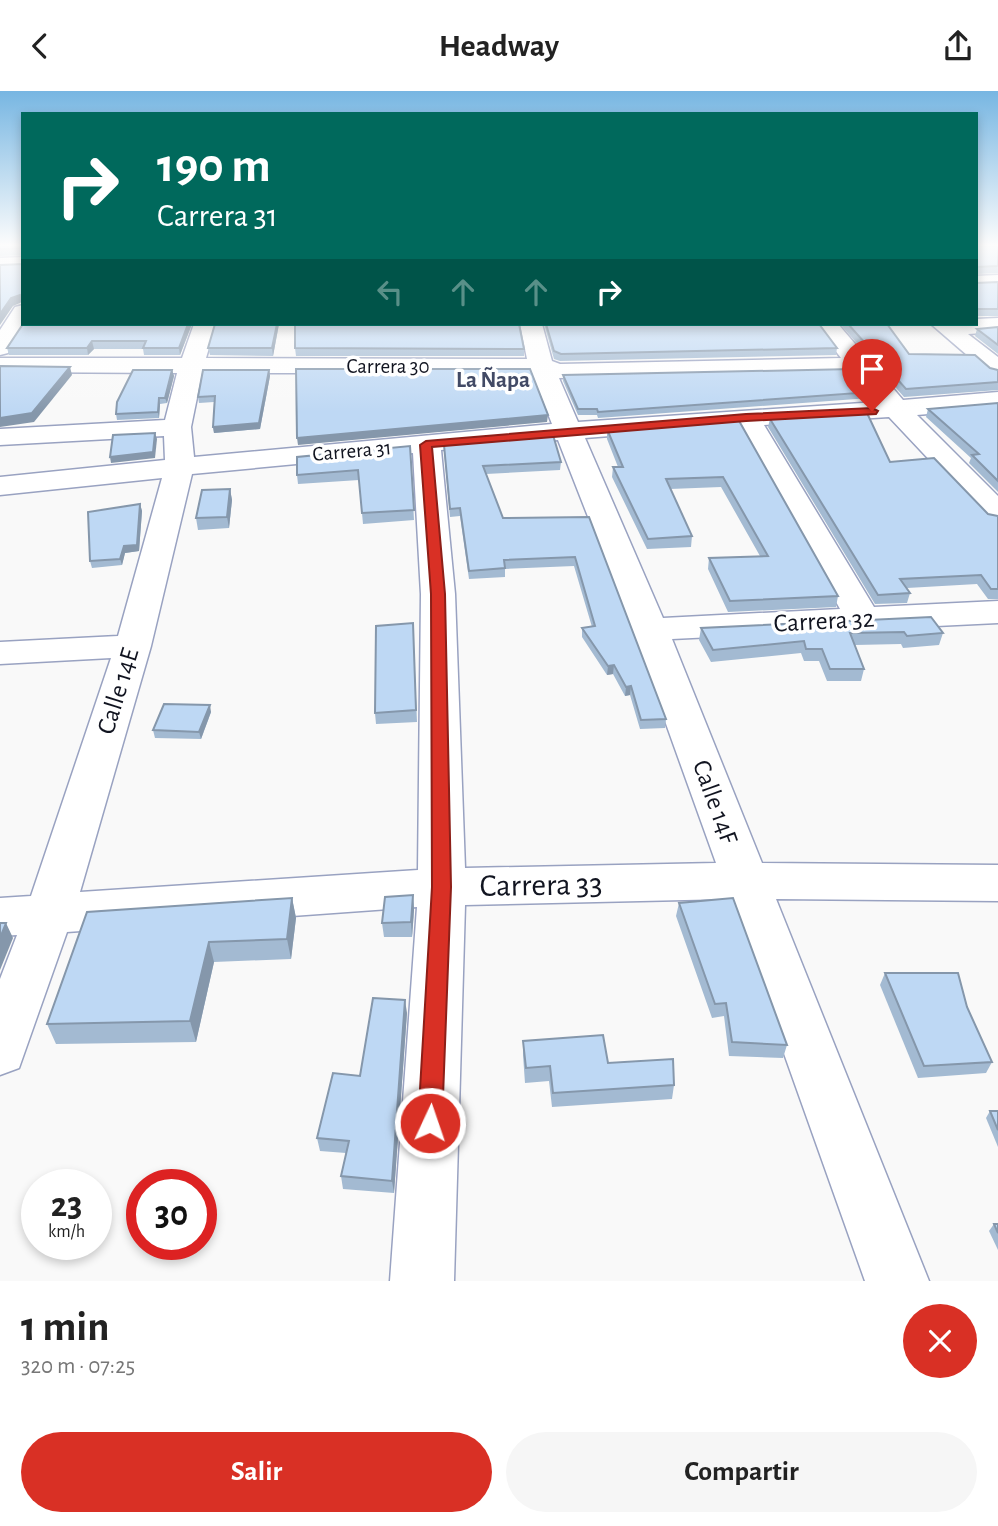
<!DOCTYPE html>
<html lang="es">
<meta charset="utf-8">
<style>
:root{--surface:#fff;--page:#f6f6f6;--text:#222;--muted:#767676;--accent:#d93025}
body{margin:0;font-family:"Alegreya Sans",sans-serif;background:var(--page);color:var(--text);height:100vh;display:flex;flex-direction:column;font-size:26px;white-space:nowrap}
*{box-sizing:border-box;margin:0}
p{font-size:23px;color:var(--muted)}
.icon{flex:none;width:38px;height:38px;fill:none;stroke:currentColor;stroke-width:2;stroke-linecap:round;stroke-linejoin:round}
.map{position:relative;height:1190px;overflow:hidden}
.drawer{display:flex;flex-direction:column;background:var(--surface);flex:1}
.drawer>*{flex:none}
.guide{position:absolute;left:21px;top:21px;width:957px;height:214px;border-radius:0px;box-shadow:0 4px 10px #0003;background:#00695c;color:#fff;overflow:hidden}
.speed{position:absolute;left:21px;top:1078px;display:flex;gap:14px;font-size:35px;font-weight:700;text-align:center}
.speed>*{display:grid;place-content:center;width:91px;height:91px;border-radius:50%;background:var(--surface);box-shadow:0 4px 10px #0003;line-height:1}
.speed small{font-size:18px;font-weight:400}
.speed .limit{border:10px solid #d22;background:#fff;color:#111}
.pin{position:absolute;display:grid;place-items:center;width:60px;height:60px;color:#fff;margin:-72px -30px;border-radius:50% 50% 50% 0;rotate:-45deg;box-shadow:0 0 7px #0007}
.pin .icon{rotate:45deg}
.me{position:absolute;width:77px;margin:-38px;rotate:3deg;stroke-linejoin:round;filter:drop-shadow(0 0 5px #0008)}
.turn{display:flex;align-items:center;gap:24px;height:147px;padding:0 21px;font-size:32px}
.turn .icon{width:91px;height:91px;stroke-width:2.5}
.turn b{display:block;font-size:49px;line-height:60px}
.lanes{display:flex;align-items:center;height:66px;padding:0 21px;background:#0003;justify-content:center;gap:35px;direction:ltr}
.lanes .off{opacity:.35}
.round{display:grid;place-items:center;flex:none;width:74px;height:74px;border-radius:37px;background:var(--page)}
.summary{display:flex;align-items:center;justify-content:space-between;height:119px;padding:0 21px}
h1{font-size:42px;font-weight:600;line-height:52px}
.cta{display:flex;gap:14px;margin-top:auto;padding:14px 21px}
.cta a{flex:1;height:80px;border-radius:42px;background:var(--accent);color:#fff;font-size:28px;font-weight:600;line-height:80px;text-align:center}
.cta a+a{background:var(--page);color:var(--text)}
header{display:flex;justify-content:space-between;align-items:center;height:91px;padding:0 21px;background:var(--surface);font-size:32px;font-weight:600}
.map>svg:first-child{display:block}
</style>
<header><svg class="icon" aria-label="back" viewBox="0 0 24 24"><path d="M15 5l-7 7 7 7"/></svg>Headway<svg class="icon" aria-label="share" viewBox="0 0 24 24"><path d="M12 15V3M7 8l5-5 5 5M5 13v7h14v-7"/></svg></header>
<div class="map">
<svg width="998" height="1190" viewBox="0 0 998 1190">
<rect width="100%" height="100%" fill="#f9f9f9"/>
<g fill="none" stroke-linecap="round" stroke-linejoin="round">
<defs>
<g id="minor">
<polygon points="23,166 23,178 0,179 0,167"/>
<polygon points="998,184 998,196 976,197 976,185"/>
<polygon points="23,214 23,233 27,233 8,262 0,264 0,239 15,216"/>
<polygon points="998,227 998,241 968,243 998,266 998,285 989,283 931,233 976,233 976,228"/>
<path d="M194,233H216L206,267L527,268L520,233H542L552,270L560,273L841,267L815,233H838L903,309L998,301V317L917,324L998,405V432L987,430L889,326L764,334L874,516L998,510V532L672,548L762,772L998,774V810L776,808L929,1190H865L729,808L465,814L454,1190H390L417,816L67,841L19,977L0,984V888L17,844L0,845V807L31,805L111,567L0,573V551L118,545L162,387L0,404V386L165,369L164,345L0,354V338L165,329L177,282L0,281V267H182ZM853,281L877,311L578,331L559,287ZM202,282H532L552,333L194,366L191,336ZM738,335L840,518L663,527L585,347ZM558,349L632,538L716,772L465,777L455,503L441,359ZM413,362L421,503L418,779L80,801L151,555L192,383Z"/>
</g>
</defs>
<use href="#minor" stroke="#99a2c1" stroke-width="3"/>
<use href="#minor" fill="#fff" fill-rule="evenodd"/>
</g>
<g fill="#a3bad2">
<polygon points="0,155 23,155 23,164 0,165"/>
<polygon points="976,155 998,155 998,182 976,183"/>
<polygon points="998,191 998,225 976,225 976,192"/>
<polygon points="192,233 180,264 144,264 143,258 94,258 88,264 9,264 7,257"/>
<polygon points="279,233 273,265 210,264 208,257"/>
<polygon points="544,233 819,233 837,257 836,264 560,270 554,268"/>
<polygon points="840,233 887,233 909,263 998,279 998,299 904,306"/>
<polygon points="998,236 998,263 975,245 977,238"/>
<polygon points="295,257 524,258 524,265 296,265"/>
<polygon points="172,279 174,285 167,312 160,313 159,327 117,329 116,323"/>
<polygon points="269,279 270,285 260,338 214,342 213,336 214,311 199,312 198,306"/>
<polygon points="563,284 872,301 870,307 598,327 597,324 578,324 563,290"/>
<polygon points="998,312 998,401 969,372 971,367 926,326 928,318"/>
<polygon points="738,328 838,505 836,516 728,521 708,478 709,467 760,465 721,396 670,398 692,445 691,456 647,458 612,386 613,376 618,376 607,348 607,338"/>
<polygon points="770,328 890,371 988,423 998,425 998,508 988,508 977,493 907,497 910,502 907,512 875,513 768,336"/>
<polygon points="410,355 414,429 363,433 359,389 298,393 297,384"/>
<polygon points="444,361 561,371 560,379 486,383 503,427 589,426 666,628 665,637 640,638 630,604 625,605 613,583 607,584 582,546 582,537 592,536 574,475 505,478 505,486 469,488 460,425 450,426"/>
<polygon points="230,398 232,409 229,437 198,439 196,427"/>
<polygon points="140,413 142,420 139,460 125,462 122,474 92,477 90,470"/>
<polygon points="413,532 417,631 376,633 375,622"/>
<polygon points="701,537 943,542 939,554 903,557 901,553 855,554 864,578 861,590 827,590 819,570 804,570 801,562 711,571 699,549"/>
<polygon points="211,621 201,648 155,647 153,639"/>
<polygon points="413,804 414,819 412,846 384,846 382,832"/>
<polygon points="292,807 296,827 291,868 214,871 196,951 56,953 47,933"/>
<polygon points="679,812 787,954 783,967 729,965 724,925 712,927 676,825"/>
<polygon points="885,882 967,916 992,971 986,982 918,987 880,894"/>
<polygon points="407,922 394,1102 343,1098 341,1085 346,1062 320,1060 317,1047 360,985"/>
<polygon points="523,950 608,972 674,994 672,1008 552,1016 549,990 525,992 523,964"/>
<polygon points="990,1020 998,1020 998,1056 986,1027"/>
<polygon points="994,1133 998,1133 998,1159 989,1140"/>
</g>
<g fill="#8597ab">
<polygon points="20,204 22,211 13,215 0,234 0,223 11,207"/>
<polygon points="188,233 192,233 180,264 179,257"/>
<polygon points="277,233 279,233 273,265 272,257"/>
<polygon points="92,250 94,258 88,264 87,257"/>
<polygon points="70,276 72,284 34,331 0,336 0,327"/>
<polygon points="172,279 174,285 167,312 165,307"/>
<polygon points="269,279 270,285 260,338 214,342 213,336"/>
<polygon points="159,307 160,313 159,327 158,321"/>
<polygon points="548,324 547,331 298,354 297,347"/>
<polygon points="155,342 157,348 155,367 111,372 110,366"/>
<polygon points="230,398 232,409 229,437 227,426"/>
<polygon points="140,413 142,420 139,460 125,462 122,474 120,468 124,455"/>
<polygon points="614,574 613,583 607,584 608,575"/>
<polygon points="631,595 630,604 625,605 626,596"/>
<polygon points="210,614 211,621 201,648 199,641"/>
<polygon points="413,804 414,819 412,846 411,831"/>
<polygon points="292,807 296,827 291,868 287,848"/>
<polygon points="6,832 13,847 0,879 0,847"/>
<polygon points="209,851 214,871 196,951 190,930"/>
<polygon points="405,909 407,922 394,1102 392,1090"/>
</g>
<g fill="#bed8f4" stroke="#8597ab" stroke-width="2">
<polygon points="0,155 23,155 23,157 0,158"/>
<polygon points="976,155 998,155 998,175 976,176"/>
<polygon points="23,173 23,212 20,204 11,207 0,223 0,174"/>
<polygon points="998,191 998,218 978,218 976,221 976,192"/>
<polygon points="23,233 188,233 179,257 143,257 146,250 92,250 87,257 7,257"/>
<polygon points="215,233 277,233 272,257 208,257"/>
<polygon points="295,233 519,233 524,258 295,257"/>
<polygon points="546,233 819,233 837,257 561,263 554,260"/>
<polygon points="848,233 887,233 909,263 975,264 990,277 998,279 998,291 906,298"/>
<polygon points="998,236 998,254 977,238"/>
<polygon points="0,275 70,276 32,322 0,327"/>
<polygon points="296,278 530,278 548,324 297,347"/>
<polygon points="853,278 872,301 598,321 597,318 578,318 563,284"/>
<polygon points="133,279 172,279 165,307 159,307 158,321 116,323 117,311"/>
<polygon points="203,279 269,279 259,332 213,336 215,305 198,306"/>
<polygon points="998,312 998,390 972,364 979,363 928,318"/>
<polygon points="867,322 890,371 934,367 988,423 998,425 998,498 991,498 981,484 900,488 910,502 878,504 770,328"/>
<polygon points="738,328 838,505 730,510 709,467 768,465 723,386 666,388 692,445 648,448 613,376 623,376 607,338"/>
<polygon points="155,342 153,361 110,366 113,344"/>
<polygon points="553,344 561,371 483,375 503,427 589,426 666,628 641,629 631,595 626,596 614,574 608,575 582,537 595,535 575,466 504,469 505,477 469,480 460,417 450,418 444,354"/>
<polygon points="410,355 414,419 362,422 358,379 297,384 297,366"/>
<polygon points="230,398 227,426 196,427 202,399"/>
<polygon points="140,413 137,454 124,455 120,468 90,470 88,421"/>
<polygon points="931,526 943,542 907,545 904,541 850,542 864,578 830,578 822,558 806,558 804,550 713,559 701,537"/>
<polygon points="413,532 416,619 375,622 376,535"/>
<polygon points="164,613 210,614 199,641 153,639"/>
<polygon points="413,804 411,831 382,832 385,806"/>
<polygon points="292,807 287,848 209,851 190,930 47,933 87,821"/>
<polygon points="733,807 787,954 732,951 726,912 715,913 679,812"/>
<polygon points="0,832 6,832 0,847"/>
<polygon points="885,882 958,882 967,916 992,971 924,975"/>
<polygon points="373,907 405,909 392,1090 341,1085 349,1050 317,1047 333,982 360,985"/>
<polygon points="603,944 608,972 673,968 674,994 553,1002 550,975 526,977 523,950"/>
<polygon points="990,1020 998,1020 998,1039"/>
<polygon points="994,1133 998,1133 998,1142"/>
</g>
<linearGradient id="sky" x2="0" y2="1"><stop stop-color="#77b6e2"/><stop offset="0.48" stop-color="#fcfcfc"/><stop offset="1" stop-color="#fcfcfc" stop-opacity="0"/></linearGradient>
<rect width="998" height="321" fill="url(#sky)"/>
<polygon fill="#d93025" stroke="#8d1f18" stroke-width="2" points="872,317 878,320 876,323 746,330 432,356 445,503 451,796 442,1032 438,1040 430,1044 422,1040 418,1032 432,796 431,503 420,354 426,350 746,323"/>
<g text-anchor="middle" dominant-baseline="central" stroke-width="7" stroke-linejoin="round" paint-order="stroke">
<g font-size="21" fill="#111420" stroke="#fff">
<text x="388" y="275">Carrera 30</text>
<text transform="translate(352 360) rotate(-5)">Carrera 31</text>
</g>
<g font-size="23" font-weight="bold" fill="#424a65" stroke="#fff">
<text x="493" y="289">La Ñapa</text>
</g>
<g font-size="26" fill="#111420" stroke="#fff">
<text transform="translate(824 530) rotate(-3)">Carrera 32</text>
<text transform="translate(118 600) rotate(-73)">Calle 14E</text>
<text transform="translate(715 711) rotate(70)">Calle 14F</text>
</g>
<g font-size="32" fill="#111420" stroke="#fff">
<text transform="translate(541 794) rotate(-1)">Carrera 33</text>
</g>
</g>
</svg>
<div class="speed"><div>23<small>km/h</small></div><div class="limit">30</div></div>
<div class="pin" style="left:872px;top:320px;background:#d93025"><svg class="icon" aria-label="arrive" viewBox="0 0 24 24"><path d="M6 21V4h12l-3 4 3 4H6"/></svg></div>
<svg class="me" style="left:430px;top:1032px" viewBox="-20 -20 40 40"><circle r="17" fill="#d93025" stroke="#fff" stroke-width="3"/><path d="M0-11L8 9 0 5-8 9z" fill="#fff"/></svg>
<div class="guide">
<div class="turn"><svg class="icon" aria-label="right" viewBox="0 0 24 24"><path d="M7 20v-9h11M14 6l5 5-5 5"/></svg><div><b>190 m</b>Carrera 31</div></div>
<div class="lanes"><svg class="icon off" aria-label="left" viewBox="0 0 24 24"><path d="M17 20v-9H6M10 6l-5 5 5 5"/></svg><svg class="icon off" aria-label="ahead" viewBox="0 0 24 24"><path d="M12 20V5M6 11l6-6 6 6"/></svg><svg class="icon off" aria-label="ahead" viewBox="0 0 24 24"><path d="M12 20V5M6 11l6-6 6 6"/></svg><svg class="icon" aria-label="right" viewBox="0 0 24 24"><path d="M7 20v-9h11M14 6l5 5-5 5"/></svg></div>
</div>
</div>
<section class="drawer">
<div class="summary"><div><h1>1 min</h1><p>320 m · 07:25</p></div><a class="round" style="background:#d93025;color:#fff"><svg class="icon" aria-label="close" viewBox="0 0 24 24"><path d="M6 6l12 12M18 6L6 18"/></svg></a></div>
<div class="cta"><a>Salir</a><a>Compartir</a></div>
</section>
